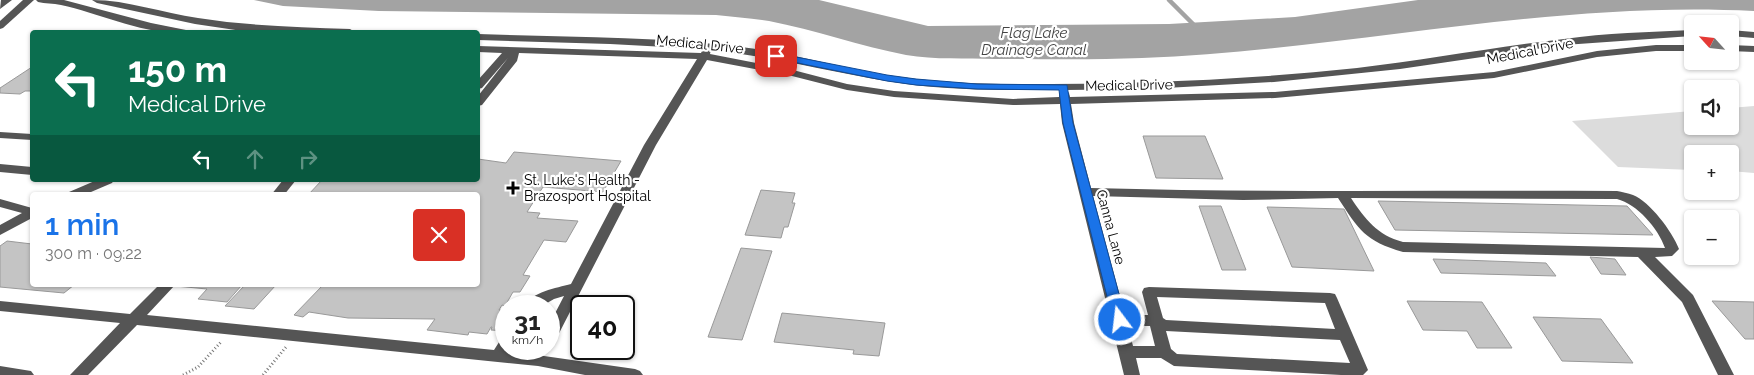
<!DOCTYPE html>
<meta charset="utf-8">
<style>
:root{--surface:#fff;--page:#f2f2f2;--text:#222;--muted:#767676;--accent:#1a73e8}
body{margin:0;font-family:Raleway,sans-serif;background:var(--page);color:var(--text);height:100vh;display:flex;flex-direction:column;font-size:19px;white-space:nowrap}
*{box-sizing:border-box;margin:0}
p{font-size:16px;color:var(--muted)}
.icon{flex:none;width:28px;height:28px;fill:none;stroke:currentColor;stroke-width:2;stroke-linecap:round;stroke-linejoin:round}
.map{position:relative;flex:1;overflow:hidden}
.drawer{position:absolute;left:30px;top:192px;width:450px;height:95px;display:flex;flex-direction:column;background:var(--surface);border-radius:5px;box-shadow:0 1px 4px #0004}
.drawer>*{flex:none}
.top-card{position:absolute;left:30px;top:30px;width:450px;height:152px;border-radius:5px;box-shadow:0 1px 4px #0004;background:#0b6e4f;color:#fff;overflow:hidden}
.needle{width:32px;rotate:297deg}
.fabs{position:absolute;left:1684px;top:15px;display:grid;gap:10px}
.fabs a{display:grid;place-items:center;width:55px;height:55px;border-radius:5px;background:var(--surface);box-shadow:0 1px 4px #0004;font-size:25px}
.speed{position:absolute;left:495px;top:295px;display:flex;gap:10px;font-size:25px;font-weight:700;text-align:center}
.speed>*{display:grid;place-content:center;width:65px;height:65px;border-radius:50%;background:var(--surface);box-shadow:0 1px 4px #0004;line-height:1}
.speed small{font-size:12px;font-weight:400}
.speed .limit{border:2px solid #111;border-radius:8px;background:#fff;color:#111}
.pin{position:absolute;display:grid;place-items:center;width:42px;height:42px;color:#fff;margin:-21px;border-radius:10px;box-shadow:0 2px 8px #0006}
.me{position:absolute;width:55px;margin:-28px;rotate:345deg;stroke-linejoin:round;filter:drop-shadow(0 0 4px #0008)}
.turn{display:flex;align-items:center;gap:18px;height:105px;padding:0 15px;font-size:22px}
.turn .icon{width:65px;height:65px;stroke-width:2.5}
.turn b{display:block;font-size:35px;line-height:42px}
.lanes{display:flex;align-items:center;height:48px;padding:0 15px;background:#0003;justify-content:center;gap:25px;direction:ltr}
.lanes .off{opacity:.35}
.round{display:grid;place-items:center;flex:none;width:52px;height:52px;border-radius:5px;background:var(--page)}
.head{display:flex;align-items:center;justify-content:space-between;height:85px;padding:0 15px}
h1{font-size:30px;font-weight:600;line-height:38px;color:var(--accent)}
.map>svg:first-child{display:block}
</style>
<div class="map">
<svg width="1754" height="375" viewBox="0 0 1754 375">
<rect width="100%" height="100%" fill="#fff"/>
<polygon fill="#dcdcdc" points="1754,106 1754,173 1730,171 1730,154 1692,154 1692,170 1618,167 1572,121 1692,111 1692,126 1730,126 1730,108"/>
<path fill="#a3a3a3" d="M254,0H819L928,26L1169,24L1295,17L1418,0H1754V11C1549,0 1347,50 1142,58C1094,60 1044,59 995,59C966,58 935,60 906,55C860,46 815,30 769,21C751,18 734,17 716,15L379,11L283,6Z"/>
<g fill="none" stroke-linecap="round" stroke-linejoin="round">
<polyline stroke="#a3a3a3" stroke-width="4.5" points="1169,0 1195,26"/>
</g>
<g fill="#c4c4c4" stroke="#999">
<polygon points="32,67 32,91 25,91 20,94 0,93 0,88"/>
<polygon points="1143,136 1205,136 1223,179 1156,178"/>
<polygon points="514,152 621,161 603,192 543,187 527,212 540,213 537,218 578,221 566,242 544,240 523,275 530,276 520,292 513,292 505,306 502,305 499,310 504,310 506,308 506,331 491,330 492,327 491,327 487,334 469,332 468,335 427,330 435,319 348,318 309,312 303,317 294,315 323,285 478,285 478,195 308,195 322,180 478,180 478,159 506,163"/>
<polygon points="761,190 795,193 792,203 795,203 788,227 784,227 781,238 745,235"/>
<polygon points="1378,201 1627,206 1653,235 1395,230"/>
<polygon points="1199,206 1221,206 1246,270 1222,270"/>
<polygon points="1267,207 1344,209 1374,271 1292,267"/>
<polygon points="7,241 32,244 32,285 74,285 64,293 0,287 0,246"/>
<polygon points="741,248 772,251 742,340 708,337"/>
<polygon points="1590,257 1615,259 1626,275 1601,274"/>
<polygon points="1433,259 1546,263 1556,276 1441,273"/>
<polygon points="165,285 242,285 227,302 198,299 207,289"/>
<polygon points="245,285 276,285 254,309 225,306"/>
<polygon points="1407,301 1482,302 1512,348 1477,348 1467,331 1423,330"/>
<polygon points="1712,301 1754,302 1754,339 1745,339"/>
<polygon points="782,313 885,323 879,356 853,354 854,350 774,342"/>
<polygon points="1533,317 1601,319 1633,363 1562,361"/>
</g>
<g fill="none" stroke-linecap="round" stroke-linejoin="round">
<g stroke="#777" stroke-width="3" stroke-dasharray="1 2.5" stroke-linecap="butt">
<polyline points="183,375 198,367 221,342"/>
<polyline points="263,375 286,347"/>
</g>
<g fill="#555" fill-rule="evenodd">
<polygon points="1,0 12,0 0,9"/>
<polygon points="23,0 34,0 3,28 0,29 0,21"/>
<path d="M36,0H64L151,23L186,30L187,32C148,37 100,13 61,5C53,3 45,4 38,2Z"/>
<path d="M92,0C128,0 162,13 198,18C248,26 299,27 350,29L355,32H249L195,24L97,3Z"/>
<path d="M1692,30V36L1564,45L1400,69L1274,82L1148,89L1066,90L1069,93L1070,97L1275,92L1494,72L1597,51L1656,45H1692V51H1656L1597,57L1494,78L1275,98L1071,104L1074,123L1091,188C1266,193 1442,190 1617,191C1622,192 1628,193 1633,195C1650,202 1672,231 1679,249L1672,256L1655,257L1693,295L1734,375H1718L1682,302L1638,257L1403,252C1365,241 1359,230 1338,198L1243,200L1093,196L1125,315H1148L1142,292L1144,288L1149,287L1330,293L1335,294L1337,298L1368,370L1363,375H1341L1174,366L1161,358H1136L1140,375H1124L1062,123L1060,104L1013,105L894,97L847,90L792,76L707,60L656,145L554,343L549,345V325L564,296L554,299L542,306H524C532,292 556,288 571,284L644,145L697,59L519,53L517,61L482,105L478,106V96L508,58L482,88L478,89V80L502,53L478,52V46L701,53L703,49L610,44L478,40V34C566,37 654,36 741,47C790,53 837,67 886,75C930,82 975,84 1020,84C1133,84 1245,80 1357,68C1426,60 1494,47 1564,39C1606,33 1649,32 1692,30ZM711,50C777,57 841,75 906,84C957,91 1010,90 1062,90L1059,93V97L1013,99L894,91L847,84L793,70L710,54ZM1351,198L1617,199C1637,204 1658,228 1665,248L1403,242C1377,235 1365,219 1351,198ZM1157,297L1325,303L1335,329L1166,320L1163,318ZM1128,326H1150L1155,346H1133ZM1166,331L1340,340L1350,363L1177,354L1171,349Z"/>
<polygon points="1730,30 1754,32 1754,38 1730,36"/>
<polygon points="1730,45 1754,46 1754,52 1730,51"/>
<polygon points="0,132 32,134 32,140 0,138"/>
<polygon points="0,164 32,167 32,175 0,172"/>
<polygon points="97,180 114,180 112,183 84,195 67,195 69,192"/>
<polygon points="283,180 296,180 284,195 271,195"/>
<polygon points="0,199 32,208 32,218 0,235 0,225 22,213 0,207"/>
<polygon points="159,285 175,285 147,315 494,350 501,339 506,337 506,349 510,349 509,351 635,369 640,371 643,375 585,375 538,366 137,325 88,375 70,375 120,323 0,311 0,301 130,314"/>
<polygon points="0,366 31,371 34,375 0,375"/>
</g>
</g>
<polygon fill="#1a73e8" stroke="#114b97" points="776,53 887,75 916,79 977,84 1067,85 1073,123 1126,320 1124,323 1115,323 1113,320 1063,123 1059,90 977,89 916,85 887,81 773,58 772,56"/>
<path fill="#000" stroke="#fff" stroke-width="2" d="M510.5 180.5h5v5h5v5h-5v5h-5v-5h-5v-5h5z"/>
<g text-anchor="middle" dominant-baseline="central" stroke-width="4.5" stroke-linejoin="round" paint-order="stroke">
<g font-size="14" fill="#000" stroke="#fff">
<text transform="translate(700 44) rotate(6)">Medical Drive</text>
<text transform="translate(1530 51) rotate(-11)">Medical Drive</text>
<text transform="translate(1129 85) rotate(-1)">Medical Drive</text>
<text transform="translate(1111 227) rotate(75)">Canna Lane</text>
</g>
<g font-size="14" fill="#000" stroke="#fff" text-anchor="start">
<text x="524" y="180">St. Luke's Health -<tspan x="524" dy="16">Brazosport Hospital</tspan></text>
</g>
<g font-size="15" font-style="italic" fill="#444" stroke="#fff">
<text x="1034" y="33">Flag Lake<tspan x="1034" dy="17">Drainage Canal</tspan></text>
</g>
</g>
</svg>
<div class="fabs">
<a><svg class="needle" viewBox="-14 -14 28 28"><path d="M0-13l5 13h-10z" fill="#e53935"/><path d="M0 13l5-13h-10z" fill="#767676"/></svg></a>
<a><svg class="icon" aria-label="sound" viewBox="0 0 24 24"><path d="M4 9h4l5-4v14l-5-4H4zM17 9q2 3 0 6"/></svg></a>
<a>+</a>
<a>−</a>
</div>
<div class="speed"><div>31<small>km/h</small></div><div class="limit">40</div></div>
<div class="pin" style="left:776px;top:56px;background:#d93025"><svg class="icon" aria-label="arrive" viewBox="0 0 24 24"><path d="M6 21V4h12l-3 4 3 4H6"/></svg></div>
<svg class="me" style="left:1120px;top:320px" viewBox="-20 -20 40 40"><circle r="17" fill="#1a73e8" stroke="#fff" stroke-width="3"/><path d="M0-11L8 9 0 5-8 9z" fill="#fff"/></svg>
<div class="top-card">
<div class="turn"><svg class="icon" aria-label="left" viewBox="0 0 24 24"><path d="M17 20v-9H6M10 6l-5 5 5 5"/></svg><div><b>150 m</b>Medical Drive</div></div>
<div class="lanes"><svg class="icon" aria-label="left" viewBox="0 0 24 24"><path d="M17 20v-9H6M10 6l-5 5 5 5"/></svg><svg class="icon off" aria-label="ahead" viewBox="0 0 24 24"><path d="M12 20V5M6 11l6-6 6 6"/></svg><svg class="icon off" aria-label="right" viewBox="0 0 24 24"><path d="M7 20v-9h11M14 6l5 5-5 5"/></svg></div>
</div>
<section class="drawer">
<div class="head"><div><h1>1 min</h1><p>300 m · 09:22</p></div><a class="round" style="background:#d93025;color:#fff"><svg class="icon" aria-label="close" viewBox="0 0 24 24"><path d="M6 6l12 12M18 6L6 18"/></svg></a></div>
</section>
</div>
